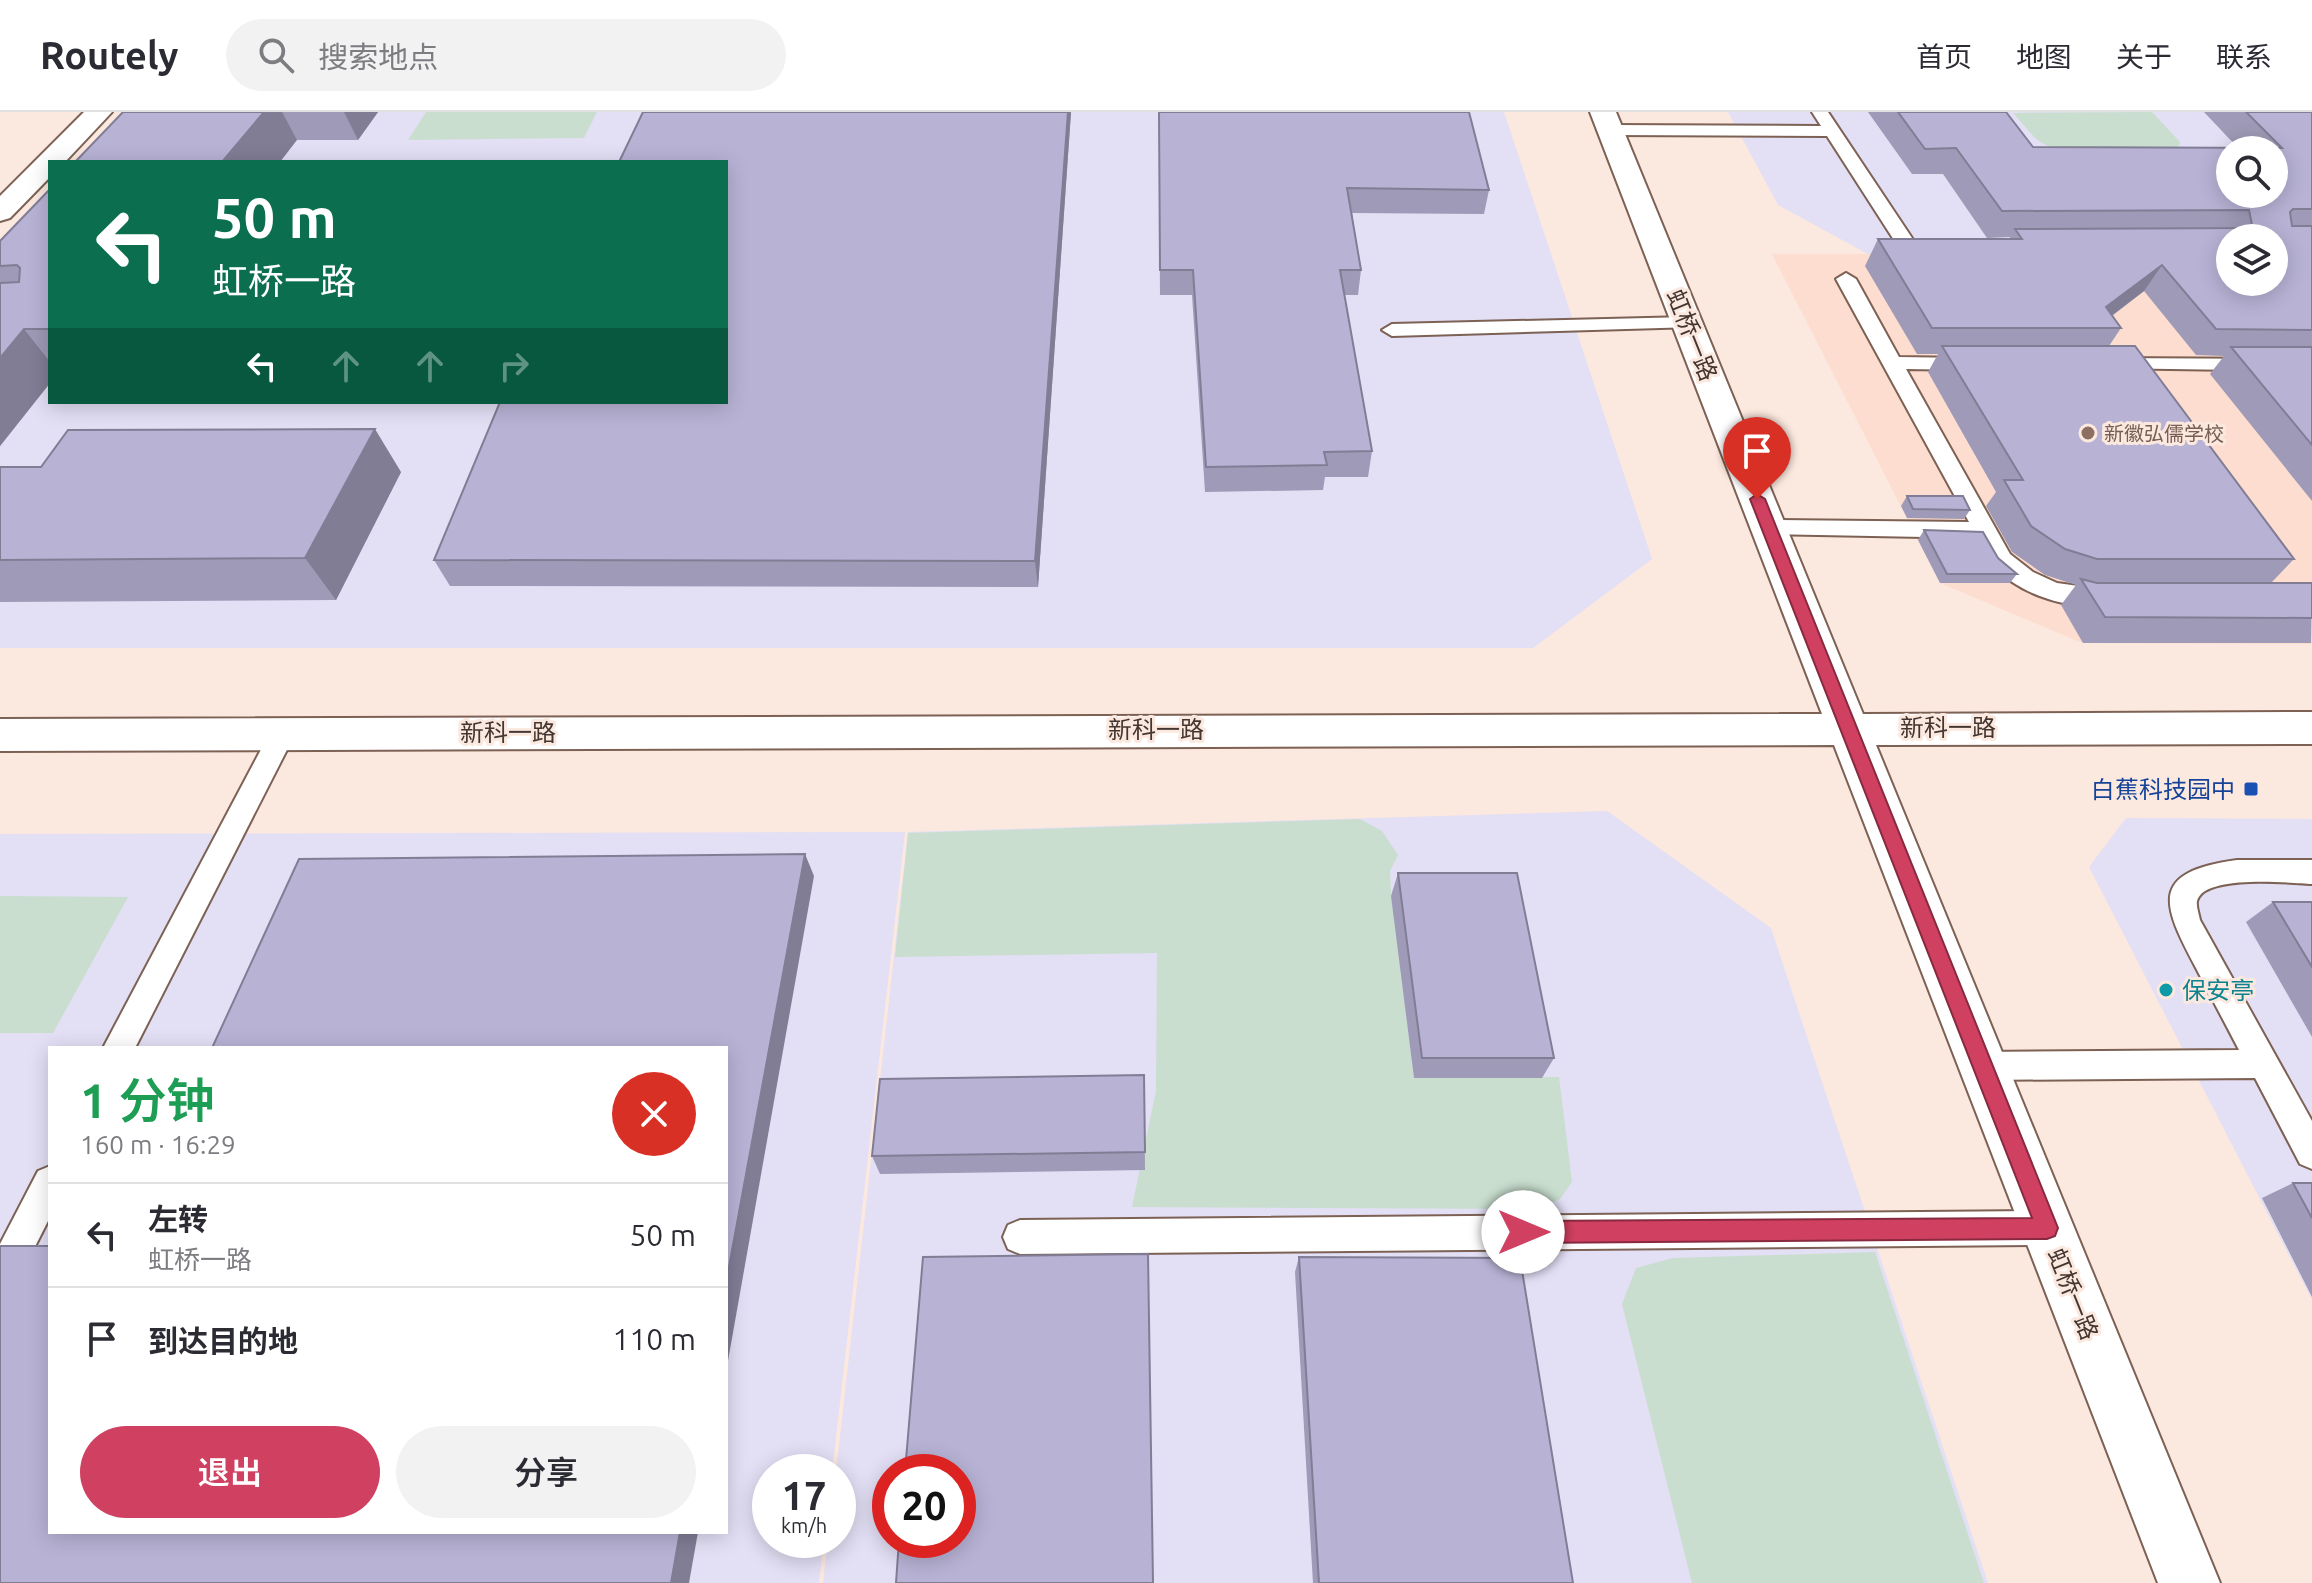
<!DOCTYPE html>
<html lang="zh">
<meta charset="utf-8">
<style>
:root{--surface:#fff;--page:#f2f2f3;--text:#2b2b33;--muted:#7c7c81;--line:#e1e1e2;--accent:#d04061}
body{margin:0;font-family:Ubuntu,"Noto Sans SC",sans-serif;background:var(--page);color:var(--text);height:100vh;display:flex;flex-direction:column;font-size:30px;white-space:nowrap}
*{box-sizing:border-box;margin:0}
p{font-size:26px;color:var(--muted)}
.icon{flex:none;width:44px;height:44px;fill:none;stroke:currentColor;stroke-width:2;stroke-linecap:round;stroke-linejoin:round}
.map{position:relative;flex:1;overflow:hidden}
.drawer{position:absolute;left:48px;top:934px;width:680px;height:488px;display:flex;flex-direction:column;background:var(--surface);border-radius:0px;box-shadow:0 4px 20px #0003}
.drawer>*{flex:none}
.top-card{position:absolute;left:48px;top:48px;width:680px;height:244px;border-radius:0px;box-shadow:0 4px 20px #0003;background:#0b6e4f;color:#fff;overflow:hidden}
.fabs{position:absolute;left:2216px;top:24px;display:grid;gap:16px}
.fabs a{display:grid;place-items:center;width:72px;height:72px;border-radius:50%;background:var(--surface);box-shadow:0 4px 20px #0003;font-size:40px}
.speed{position:absolute;left:752px;top:1342px;display:flex;gap:16px;font-size:40px;font-weight:700;text-align:center}
.speed>*{display:grid;place-content:center;width:104px;height:104px;border-radius:50%;background:var(--surface);box-shadow:0 4px 20px #0003;line-height:1}
.speed small{font-size:20px;font-weight:400}
.speed .limit{border:12px solid #d22;background:#fff;color:#111}
.pin{position:absolute;display:grid;place-items:center;width:68px;height:68px;color:#fff;margin:-82px -34px;border-radius:50% 50% 50% 0;rotate:-45deg;box-shadow:0 0 8px #0007}
.pin .icon{rotate:45deg}
.me{position:absolute;width:88px;margin:-44px;rotate:90deg;stroke-linejoin:round;filter:drop-shadow(0 0 6px #0008)}
.turn{display:flex;align-items:center;gap:28px;height:168px;padding:0 32px;font-size:36px}
.turn .icon{width:104px;height:104px;stroke-width:2.5}
.turn b{display:block;font-size:56px;line-height:68px}
.lanes{display:flex;align-items:center;height:76px;padding:0 32px;background:#0003;justify-content:center;gap:40px;direction:ltr}
.lanes .off{opacity:.35}
.round{display:grid;place-items:center;flex:none;width:84px;height:84px;border-radius:42px;background:var(--page)}
.headline{display:flex;align-items:center;justify-content:space-between;height:136px;padding:0 32px}
h1{font-size:48px;font-weight:600;line-height:60px;color:#1e9e55}
.cta{display:flex;gap:16px;margin-top:auto;padding:16px 32px}
.cta a{flex:1;height:92px;border-radius:48px;background:var(--accent);color:#fff;font-size:32px;font-weight:600;line-height:92px;text-align:center}
.cta a+a{background:var(--page);color:var(--text)}
ul{padding:0;list-style:none}
li{display:flex;align-items:center;gap:24px;height:104px;padding:0 32px;border-top:2px solid var(--line)}
li div{flex:1}
li b{display:block;font-size:30px}
li em{font-style:normal}
header{display:flex;align-items:center;gap:48px;box-sizing:border-box;height:112px;padding:0 40px;background:var(--surface);border-bottom:2px solid var(--line)}
header strong{font-size:38px}
nav{display:flex;gap:44px;margin-inline-start:auto;font-size:28px}
.search{width:560px;height:72px;background:var(--page);display:flex;align-items:center;gap:20px;box-sizing:border-box;padding:0 28px;border-radius:44px;color:var(--muted);font-size:30px}
.map>svg:first-child{display:block}
</style>
<header>
<strong>Routely</strong>
<div class="search"><svg class="icon" aria-label="search" viewBox="0 0 24 24"><circle cx="10" cy="10" r="6"/><path d="M15 15l6 6"/></svg>搜索地点</div>
<nav><a>首页</a><a>地图</a><a>关于</a><a>联系</a></nav>
</header>
<div class="map">
<svg width="2312" height="1471" viewBox="0 0 2312 1471">
<rect width="100%" height="100%" fill="#fbe8df"/>
<g fill="#e3dff5" fill-rule="evenodd">
<polygon points="142,0 1504,0 1652,447 1533,536 0,536 0,147 50,96 50,290 726,290 726,50 94,50"/>
<path d="M1728,0H2312L2274,126H2230V142H1868L1778,93ZM2230,38H2274V82H2230Z"/>
<path d="M1607,699L1771,816L1988,1471H823L828,1428H838V1360H836L908,720ZM890,1360H958V1428H890Z"/>
<polygon points="2126,706 2312,707 2312,1188 2089,755"/>
<path d="M905,720L832,1360H770V1428H824L819,1471H0V722ZM50,936H726V1420H50Z"/>
</g>
<polygon fill="#fdddcf" points="1772,142 2230,142 2230,170 2274,170 2312,142 2312,532 2082,531 1940,471"/>
<g fill="#c9dece">
<polygon points="426,0 597,0 584,26 408,28"/>
<polygon points="2152,0 2180,30 2178,36 2054,38 2036,27 2013,1"/>
<polygon points="1360,707 1382,719 1398,743 1390,759 1391,783 1414,966 1559,965 1572,1070 1560,1087 1540,1097 1132,1095 1156,979 1157,841 895,845 908,721"/>
<polygon points="0,784 128,785 53,921 0,921"/>
<polygon points="1875,1140 1984,1471 1692,1471 1622,1192 1636,1156 1673,1146"/>
</g>
<g fill="none" stroke-linecap="round" stroke-linejoin="round">
<defs>
<g id="service">
<polygon points="1812,0 1828,0 1914,129 1942,131 1944,135 1942,139 1901,139 1827,24 1610,23 1602,18 1610,13 1821,14"/>
<path d="M1846,161L1856,167L1899,245L1968,246L1978,252L1968,258L1906,257L2010,442L2033,460L2057,471L2115,479L2118,485L2115,491C2077,502 2018,483 1993,453C1987,446 1982,435 1978,426L1761,422L1757,416L1761,410L1769,408L1969,410L1836,167Z"/>
<polygon points="1688,205 1698,211 1695,215 1392,224 1382,218 1392,212"/>
<polygon points="2109,246 2312,247 2312,259 2102,256 2099,252"/>
<polygon points="283,610 292,613 296,620 135,936 103,936 274,613"/>
<path d="M2237,748H2312V772C2290,771 2204,762 2197,789C2196,795 2199,802 2200,808L2312,1009V1057L2300,1052L2255,966L1981,968L1970,964L1965,954L1970,944L1981,940L2239,938C2225,911 2210,883 2196,856C2162,792 2148,760 2237,748Z"/>
<polygon points="50,1054 50,1105 12,1180 0,1185 0,1132 38,1059"/>
<polygon points="2047,1099 2059,1104 2064,1116 2059,1128 2047,1133 1020,1142 1008,1137 1003,1125 1008,1113 1020,1108"/>
</g>
<polygon id="tertiary" points="1590,0 1616,0 1863,602 2312,600 2312,632 1876,633 2220,1471 2158,1471 1834,633 0,639 0,607 1822,602"/>
<polygon id="secondary" points="84,0 112,0 65,50 50,50 50,65 10,106 0,109 0,84"/>
</defs>
<use href="#service" stroke="#7c6154" stroke-width="4"/>
<use href="#tertiary" stroke="#7c6154" stroke-width="4"/>
<use href="#secondary" stroke="#7c6154" stroke-width="4"/>
<use href="#service" fill="#fff" fill-rule="evenodd"/>
<use href="#tertiary" fill="#fff" fill-rule="evenodd"/>
<use href="#secondary" fill="#fff" fill-rule="evenodd"/>
</g>
<g fill="#9e9ab7">
<polygon points="123,0 378,0 358,28 297,28"/>
<polygon points="1071,0 1038,475 450,474 434,448"/>
<polygon points="1159,0 1489,78 1484,102 1352,101 1361,158 1358,183 1344,183 1372,339 1368,365 1325,365 1323,378 1205,380 1192,183 1160,183"/>
<polygon points="1868,0 2006,0 2033,35 2238,36 2204,0 2312,0 2312,389 2210,262 2224,244 2196,243 2144,179 2112,204 2121,216 2109,234 2294,447 2271,471 2312,471 2311,531 2083,531 2061,493 2076,473 2045,463 2012,440 1986,394 1996,380 1928,260 1938,242 1917,242 1865,154 1878,127 2009,127 2010,125 1987,126 1943,62 1912,62"/>
<polygon points="50,77 50,271 0,334 0,129"/>
<polygon points="0,355 401,360 336,488 0,490"/>
<polygon points="1907,384 1970,398 1964,407 1907,406 1901,394"/>
<polygon points="1924,418 1998,446 2017,462 2010,471 1940,471 1918,428"/>
<polygon points="1398,761 1554,946 1542,966 1414,966 1391,784"/>
<polygon points="2273,790 2312,790 2312,925 2246,810"/>
<polygon points="1144,963 1145,1058 880,1062 872,1044"/>
<polygon points="2293,1071 2312,1071 2312,1185 2262,1086"/>
<polygon points="1299,1145 1573,1471 1313,1471 1295,1160"/>
</g>
<g fill="#817d95">
<polygon points="264,0 282,0 297,28 280,50 222,50"/>
<polygon points="344,0 378,0 358,28"/>
<polygon points="1068,0 1071,0 1038,475 1035,449"/>
<polygon points="2162,153 2144,179 2095,216 2106,195"/>
<polygon points="24,217 50,250 50,271 0,334 0,246"/>
<polygon points="375,317 401,360 336,488 305,446"/>
<polygon points="805,742 814,764 726,1260 726,1171"/>
<polygon points="680,1420 698,1420 689,1471 671,1471"/>
</g>
<g fill="#b8b3d5" stroke="#817d95" stroke-width="2" fill-rule="evenodd">
<polygon points="123,0 264,0 222,50 75,50"/>
<polygon points="643,0 1068,0 1035,449 434,448 500,290 726,290 726,50 619,50"/>
<polygon points="1159,0 1469,0 1489,78 1347,76 1361,158 1340,158 1372,339 1324,340 1327,353 1206,355 1193,158 1160,158"/>
<path d="M1898,0H2006L2033,35L2282,36L2246,0H2312V97H2293L2290,100L2292,114H2312V218L2216,217L2162,153L2106,195L2121,216H1932L1878,127H2022L2015,117L2249,116L2252,113L2249,98L2002,99L1956,36L1925,37ZM2230,38H2274V82H2230ZM2230,126H2274V170H2230Z"/>
<polygon points="50,77 50,217 24,217 0,246 0,171 19,170 20,156 17,153 0,154 0,129"/>
<polygon points="1942,234 2135,234 2294,447 2097,447 2065,437 2031,414 2004,368 2023,368"/>
<polygon points="2231,235 2312,235 2312,333"/>
<polygon points="375,317 305,446 0,448 0,355 41,355 68,318"/>
<polygon points="1907,384 1963,384 1970,398 1913,397"/>
<polygon points="1924,418 1983,420 1998,446 2017,462 1947,462"/>
<polygon points="2081,467 2097,471 2312,471 2312,506 2105,505"/>
<polygon points="805,742 726,1171 726,936 212,936 299,747"/>
<polygon points="1398,761 1517,761 1554,946 1422,946"/>
<polygon points="2273,790 2312,790 2312,855"/>
<polygon points="1144,963 1145,1040 872,1044 880,967"/>
<polygon points="2293,1071 2312,1071 2312,1106"/>
<polygon points="0,1134 50,1134 50,1420 680,1420 671,1471 0,1471"/>
<polygon points="1148,1142 1153,1471 896,1471 899,1428 958,1428 958,1360 905,1360 923,1145"/>
<polygon points="1299,1145 1520,1146 1573,1471 1319,1471"/>
</g>
<polygon fill="#d04061" stroke="#872a3f" stroke-width="2" points="1757,382 1765,387 2058,1116 2055,1124 2047,1127 1523,1131 1515,1128 1512,1120 1515,1112 1523,1109 2032,1106 1750,387"/>
<circle fill="#8d6e63" stroke="#fbe8df" stroke-width="3" cx="2088" cy="321" r="8"/>
<rect fill="#1a4fb4" stroke="#fbe8df" stroke-width="3" x="2243" y="669" width="16" height="16" rx="4"/>
<circle fill="#0f9aa8" stroke="#fbe8df" stroke-width="3" cx="2166" cy="878" r="8"/>
<g text-anchor="middle" dominant-baseline="central" stroke-width="6" stroke-linejoin="round" paint-order="stroke">
<g font-size="20" fill="#785e54" stroke="#fbe8df" text-anchor="start">
<text x="2104" y="321">新徽弘儒学校</text>
</g>
<g font-size="24" fill="#433630" stroke="#fbe8df">
<text transform="translate(1692 223) rotate(68)">虹桥一路</text>
<text x="1948" y="615">新科一路</text>
<text x="1156" y="617">新科一路</text>
<text x="508" y="620">新科一路</text>
<text transform="translate(2073 1182) rotate(68)">虹桥一路</text>
</g>
<g font-size="24" fill="#164399" stroke="#fbe8df" text-anchor="end">
<text x="2235" y="677">白蕉科技园中</text>
</g>
<g font-size="24" fill="#0d838f" stroke="#fbe8df" text-anchor="start">
<text x="2182" y="878">保安亭</text>
</g>
</g>
</svg>
<div class="fabs">
<a><svg class="icon" aria-label="search" viewBox="0 0 24 24"><circle cx="10" cy="10" r="6"/><path d="M15 15l6 6"/></svg></a>
<a><svg class="icon" aria-label="layers" viewBox="0 0 24 24"><path d="M12 4l9 5-9 5-9-5zM3 14l9 5 9-5"/></svg></a>
</div>
<div class="speed"><div>17<small>km/h</small></div><div class="limit">20</div></div>
<div class="pin" style="left:1757px;top:387px;background:#d93025"><svg class="icon" aria-label="arrive" viewBox="0 0 24 24"><path d="M6 21V4h12l-3 4 3 4H6"/></svg></div>
<svg class="me" style="left:1523px;top:1120px" viewBox="-20 -20 40 40"><circle r="19" fill="#fff"/><path d="M0-13L10 11 0 6-10 11z" fill="#d04061"/></svg>
<div class="top-card">
<div class="turn"><svg class="icon" aria-label="left" viewBox="0 0 24 24"><path d="M17 20v-9H6M10 6l-5 5 5 5"/></svg><div><b>50 m</b>虹桥一路</div></div>
<div class="lanes"><svg class="icon" aria-label="left" viewBox="0 0 24 24"><path d="M17 20v-9H6M10 6l-5 5 5 5"/></svg><svg class="icon off" aria-label="ahead" viewBox="0 0 24 24"><path d="M12 20V5M6 11l6-6 6 6"/></svg><svg class="icon off" aria-label="ahead" viewBox="0 0 24 24"><path d="M12 20V5M6 11l6-6 6 6"/></svg><svg class="icon off" aria-label="right" viewBox="0 0 24 24"><path d="M7 20v-9h11M14 6l5 5-5 5"/></svg></div>
</div>
<section class="drawer">
<div class="headline"><div><h1>1 分钟</h1><p>160 m · 16:29</p></div><a class="round" style="background:#d93025;color:#fff"><svg class="icon" aria-label="close" viewBox="0 0 24 24"><path d="M6 6l12 12M18 6L6 18"/></svg></a></div>
<ul>
<li><svg class="icon" aria-label="left" viewBox="0 0 24 24"><path d="M17 20v-9H6M10 6l-5 5 5 5"/></svg><div><b>左转</b><p>虹桥一路</p></div><em>50 m</em></li>
<li><svg class="icon" aria-label="arrive" viewBox="0 0 24 24"><path d="M6 21V4h12l-3 4 3 4H6"/></svg><div><b>到达目的地</b></div><em>110 m</em></li>
</ul>
<div class="cta"><a>退出</a><a>分享</a></div>
</section>
</div>
